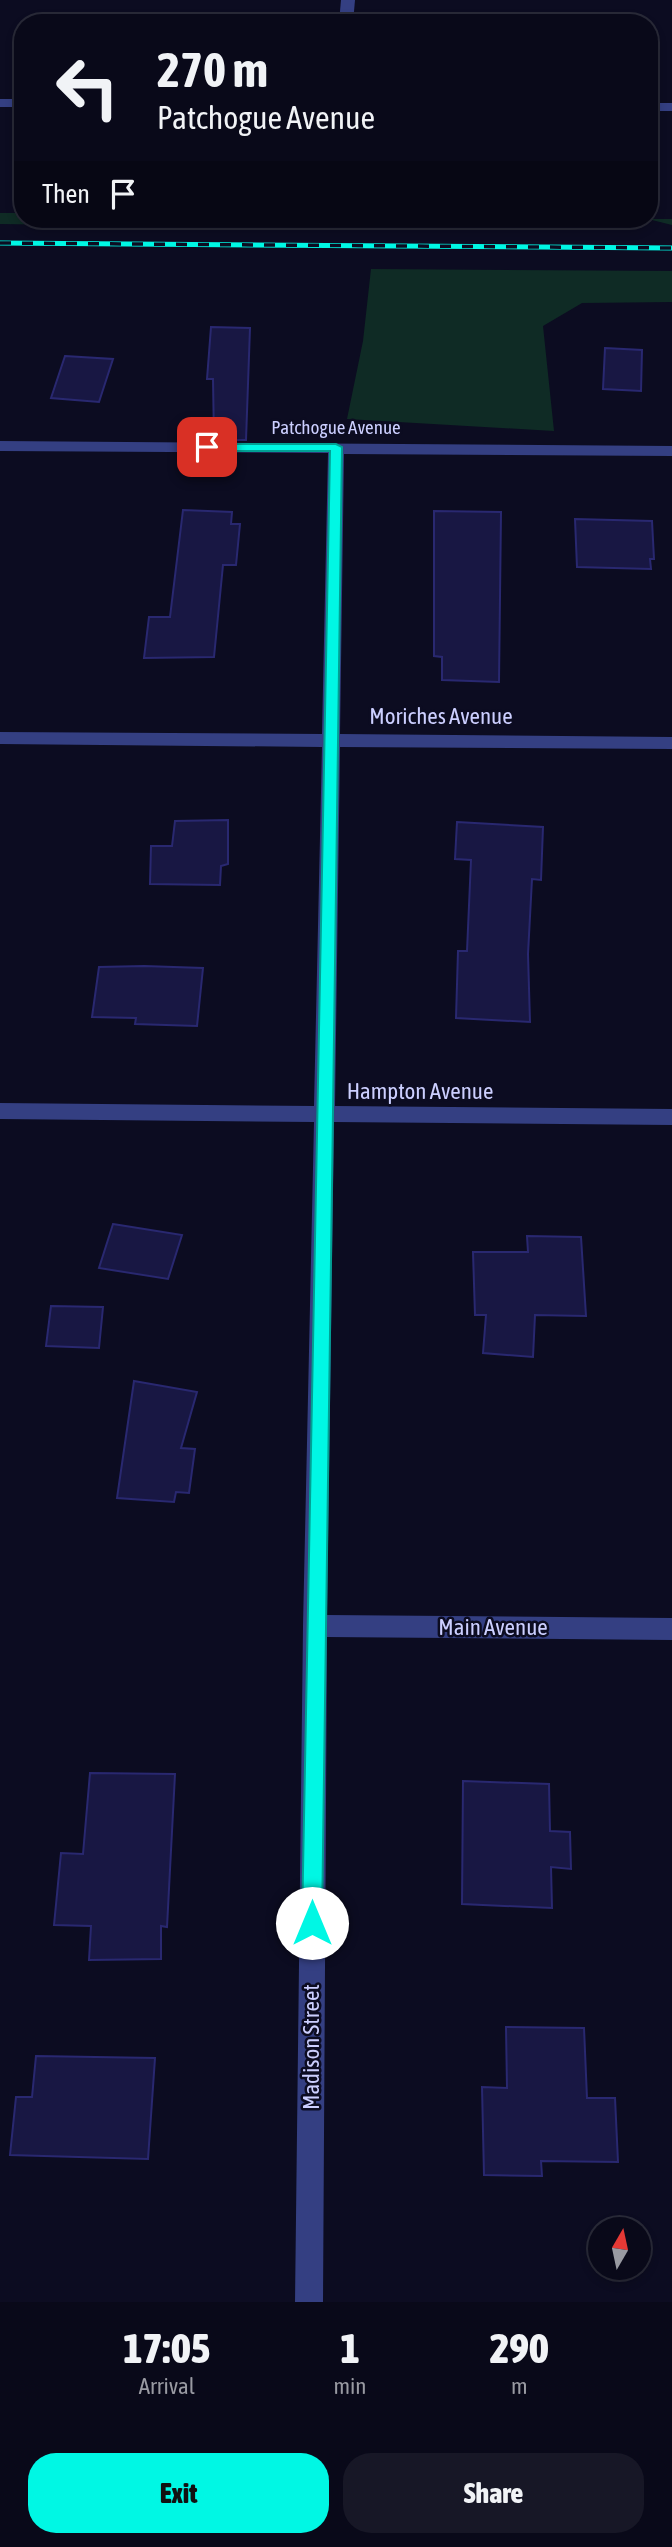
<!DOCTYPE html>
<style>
:root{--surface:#090919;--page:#171726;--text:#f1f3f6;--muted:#999aa2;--line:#292a38;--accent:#00f7e4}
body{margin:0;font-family:"Asap Condensed",sans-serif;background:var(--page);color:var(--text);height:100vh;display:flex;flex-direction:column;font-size:26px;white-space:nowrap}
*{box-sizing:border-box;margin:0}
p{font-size:23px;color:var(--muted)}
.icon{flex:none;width:38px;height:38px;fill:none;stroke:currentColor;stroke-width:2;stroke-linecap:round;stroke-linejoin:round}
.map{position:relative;height:2302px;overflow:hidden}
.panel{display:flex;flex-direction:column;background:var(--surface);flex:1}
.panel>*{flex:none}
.hud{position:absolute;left:14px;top:14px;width:644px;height:214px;border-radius:28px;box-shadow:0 4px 10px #0003,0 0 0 2px var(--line);background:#090919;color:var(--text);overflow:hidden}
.needle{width:46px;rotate:9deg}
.fabs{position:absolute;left:588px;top:2217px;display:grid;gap:14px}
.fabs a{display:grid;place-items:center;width:63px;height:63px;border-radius:50%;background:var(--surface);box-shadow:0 4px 10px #0003,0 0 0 2px var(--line);font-size:35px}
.pin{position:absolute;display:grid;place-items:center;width:60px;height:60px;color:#fff;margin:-30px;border-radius:14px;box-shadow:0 4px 10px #0006}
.me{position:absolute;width:77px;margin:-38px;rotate:0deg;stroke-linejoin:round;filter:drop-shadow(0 0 5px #0008)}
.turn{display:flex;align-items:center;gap:24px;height:147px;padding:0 28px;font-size:32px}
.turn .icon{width:91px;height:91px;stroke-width:2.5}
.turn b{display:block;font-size:49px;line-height:60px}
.then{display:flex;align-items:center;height:66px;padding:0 28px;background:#0003;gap:14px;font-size:26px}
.eta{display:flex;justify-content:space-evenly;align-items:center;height:119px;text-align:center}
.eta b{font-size:42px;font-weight:800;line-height:49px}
.cta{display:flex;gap:14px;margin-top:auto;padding:14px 28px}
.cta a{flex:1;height:80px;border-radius:28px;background:var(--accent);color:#111;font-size:28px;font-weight:800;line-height:80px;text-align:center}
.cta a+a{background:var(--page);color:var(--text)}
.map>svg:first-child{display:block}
</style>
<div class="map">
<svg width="672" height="2302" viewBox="0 0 672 2302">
<rect width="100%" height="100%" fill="#0c0c21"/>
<g fill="#0f2b25">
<polygon points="181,14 335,19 334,23 180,23"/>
<polygon points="0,213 23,213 23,219 672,219 672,225 648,219 630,228 453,230 0,224"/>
<polygon points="371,269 672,271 672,302 582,303 543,326 554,431 347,419 363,341"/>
</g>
<g fill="#181743" stroke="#292870" stroke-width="2">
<polygon points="211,327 250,328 246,440 214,440 213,379 207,379"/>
<polygon points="605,348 642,350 641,391 603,389"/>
<polygon points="65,356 113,359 99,402 51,398"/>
<polygon points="183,510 232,512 231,524 240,524 236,565 223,565 214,657 144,658 149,617 170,617"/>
<polygon points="434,511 501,512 499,682 442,680 442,657 434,656"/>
<polygon points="575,519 652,521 654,559 650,559 651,569 577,567"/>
<polygon points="228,820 228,864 221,866 220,885 150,884 151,846 172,846 175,821"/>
<polygon points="457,822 543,827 541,880 532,879 528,954 530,1022 456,1018 458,951 467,951 471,860 455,859"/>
<polygon points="144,966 203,968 197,1026 135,1024 136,1018 92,1017 99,967"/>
<polygon points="113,1224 182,1235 168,1279 99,1268"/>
<polygon points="527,1236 581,1237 586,1316 535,1315 533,1357 483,1353 486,1315 475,1315 473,1252 528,1252"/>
<polygon points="51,1306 103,1307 99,1348 46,1346"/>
<polygon points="134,1381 197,1392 181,1448 195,1449 189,1493 176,1492 174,1502 117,1498"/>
<polygon points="90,1773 175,1774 167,1927 161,1926 161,1959 89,1960 91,1926 54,1925 61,1853 83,1854"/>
<polygon points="463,1781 549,1784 550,1831 570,1832 571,1869 551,1867 552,1908 462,1904"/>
<polygon points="506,2027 584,2028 587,2098 615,2098 618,2162 541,2161 542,2176 484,2175 482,2087 507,2088"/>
<polygon points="36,2056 155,2058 148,2159 10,2155 16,2097 32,2097"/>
</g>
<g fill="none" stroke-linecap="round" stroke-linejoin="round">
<g fill="#343f82" fill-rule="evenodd">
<polygon points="341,0 355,0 353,23 339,23"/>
<rect x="0" y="99" width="23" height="8"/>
<rect x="649" y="103" width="23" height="8"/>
<polygon points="0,441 672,446 672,456 344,454 340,734 672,737 672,749 340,747 335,1106 672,1109 672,1125 334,1122 327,1615 672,1618 672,1640 327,1637 323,2302 295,2302 303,1626 314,1122 0,1119 0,1103 314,1106 322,747 0,744 0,732 322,734 328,453 0,451"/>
</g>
<defs>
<polyline id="rail" points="0,243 672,248"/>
</defs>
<use href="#rail" stroke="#00f7e4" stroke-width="5"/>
<use href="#rail" stroke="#0c0c21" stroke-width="3.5" stroke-dasharray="11" stroke-linecap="butt"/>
</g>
<polygon fill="#00f7e4" stroke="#00a194" stroke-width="2" points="202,444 336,444 342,447 322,1923 319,1930 312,1933 305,1930 302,1923 330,451 207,451 201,447"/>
<g text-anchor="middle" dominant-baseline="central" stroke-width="5" stroke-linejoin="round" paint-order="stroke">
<g font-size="19" fill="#cccfff" stroke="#0c0c21">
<text x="336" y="427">Patchogue Avenue</text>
</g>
<g font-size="23" fill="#cccfff" stroke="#0c0c21">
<text x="441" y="716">Moriches Avenue</text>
<text x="420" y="1091">Hampton Avenue</text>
<text x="493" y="1627">Main Avenue</text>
<text transform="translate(311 2047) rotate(-90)">Madison Street</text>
</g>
</g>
</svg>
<div class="fabs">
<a><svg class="needle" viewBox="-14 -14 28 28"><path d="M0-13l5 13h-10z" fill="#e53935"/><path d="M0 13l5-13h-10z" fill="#999aa2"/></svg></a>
</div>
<div class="pin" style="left:207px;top:447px;background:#d93025"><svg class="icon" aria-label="arrive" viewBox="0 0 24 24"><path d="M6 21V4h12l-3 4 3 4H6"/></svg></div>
<svg class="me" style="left:312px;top:1923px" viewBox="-20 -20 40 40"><circle r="19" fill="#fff"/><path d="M0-13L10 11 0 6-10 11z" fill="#00f7e4"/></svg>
<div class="hud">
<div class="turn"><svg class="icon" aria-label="left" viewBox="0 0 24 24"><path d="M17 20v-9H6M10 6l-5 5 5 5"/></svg><div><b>270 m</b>Patchogue Avenue</div></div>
<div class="then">Then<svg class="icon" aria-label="arrive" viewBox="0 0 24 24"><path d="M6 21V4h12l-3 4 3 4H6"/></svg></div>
</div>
</div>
<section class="panel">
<div class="eta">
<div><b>17:05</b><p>Arrival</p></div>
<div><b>1</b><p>min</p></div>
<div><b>290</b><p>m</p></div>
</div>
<div class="cta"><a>Exit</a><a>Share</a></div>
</section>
